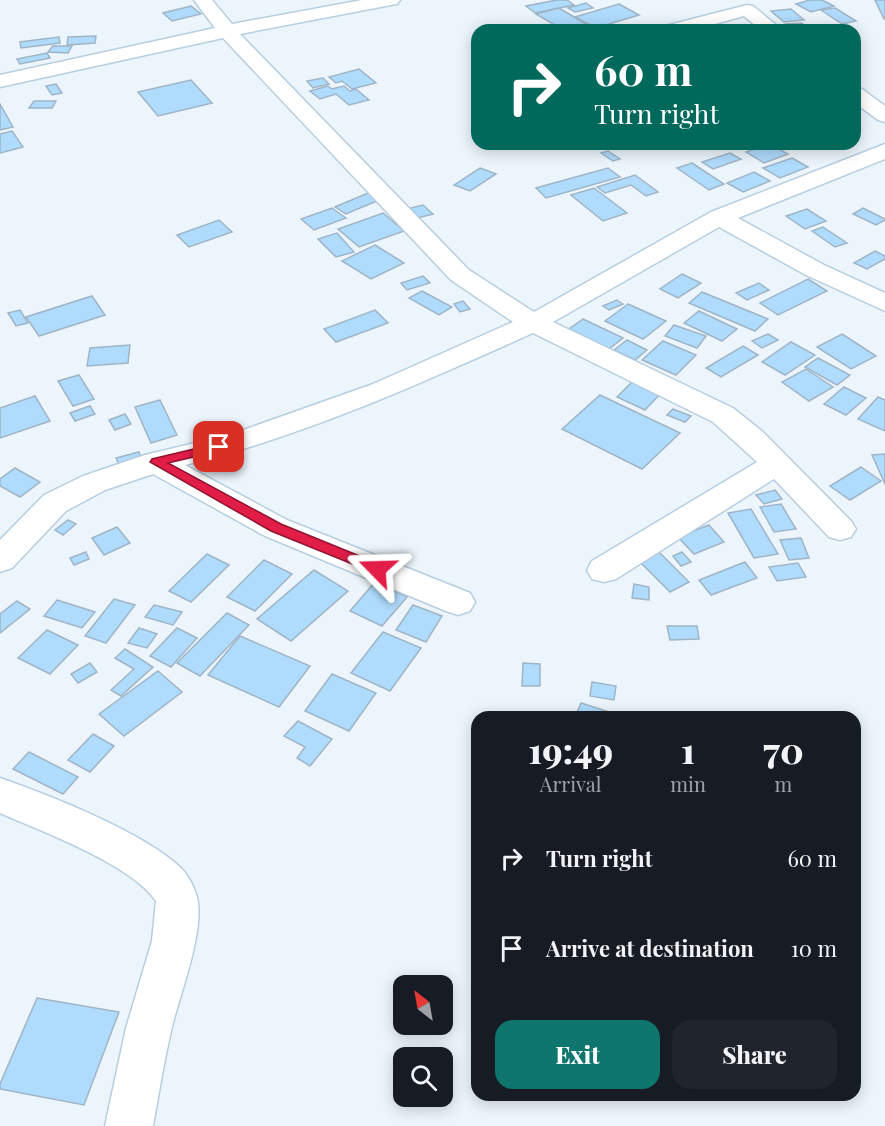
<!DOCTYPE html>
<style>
:root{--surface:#171b24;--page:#20242c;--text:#f1f3f6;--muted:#9ea1a6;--accent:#0f766e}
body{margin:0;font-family:"Playfair Display",serif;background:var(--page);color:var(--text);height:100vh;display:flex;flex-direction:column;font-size:22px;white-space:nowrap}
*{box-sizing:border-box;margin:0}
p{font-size:20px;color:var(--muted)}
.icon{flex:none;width:33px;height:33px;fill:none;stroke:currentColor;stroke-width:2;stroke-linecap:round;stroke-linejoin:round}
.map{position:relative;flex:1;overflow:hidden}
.panel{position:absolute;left:471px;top:711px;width:390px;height:390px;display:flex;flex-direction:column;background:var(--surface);border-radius:18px;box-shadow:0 3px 15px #0003}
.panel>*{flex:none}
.banner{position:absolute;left:471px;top:24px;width:390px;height:126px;border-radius:18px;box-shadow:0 3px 15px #0003;background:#00695c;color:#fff;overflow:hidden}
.needle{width:39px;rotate:329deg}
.controls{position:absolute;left:393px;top:975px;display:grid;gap:12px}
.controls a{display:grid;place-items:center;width:60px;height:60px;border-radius:12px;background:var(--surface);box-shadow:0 3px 15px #0003;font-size:30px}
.pin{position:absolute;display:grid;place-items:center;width:51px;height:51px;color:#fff;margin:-26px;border-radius:12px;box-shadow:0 3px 9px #0006}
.me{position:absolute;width:66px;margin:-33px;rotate:292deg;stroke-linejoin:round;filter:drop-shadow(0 0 4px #0008)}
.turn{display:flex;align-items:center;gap:21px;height:126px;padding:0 24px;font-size:27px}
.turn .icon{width:78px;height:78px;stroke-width:2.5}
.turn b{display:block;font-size:42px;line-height:51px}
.eta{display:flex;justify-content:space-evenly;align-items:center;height:102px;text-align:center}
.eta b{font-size:36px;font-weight:800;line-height:42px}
.action{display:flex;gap:12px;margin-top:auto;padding:12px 24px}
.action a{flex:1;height:69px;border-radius:18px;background:var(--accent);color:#fff;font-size:24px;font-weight:800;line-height:69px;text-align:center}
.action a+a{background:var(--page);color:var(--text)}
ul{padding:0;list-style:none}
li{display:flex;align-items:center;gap:18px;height:90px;padding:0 24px}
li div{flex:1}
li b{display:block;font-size:22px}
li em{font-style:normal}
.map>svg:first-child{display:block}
</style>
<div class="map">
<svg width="885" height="1126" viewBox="0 0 885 1126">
<rect width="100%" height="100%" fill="#ecf5fc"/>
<g fill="#afdbfd" stroke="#9fb5c6" stroke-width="1.5">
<polygon points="557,0 567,0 574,5 535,13 526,6"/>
<polygon points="810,0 822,0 834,6 811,12 796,4"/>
<polygon points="875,0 885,0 885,19 884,19"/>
<polygon points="586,3 593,8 575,12 568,8"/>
<polygon points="619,4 639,15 596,28 575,17"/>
<polygon points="191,6 201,14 172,21 163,13"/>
<polygon points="559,8 596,30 563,30 536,14"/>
<polygon points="835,8 856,21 842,24 821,10"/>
<polygon points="791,9 804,20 784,22 771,11"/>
<polygon points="802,23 809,29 792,30 786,24"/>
<polygon points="96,36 95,43 67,45 68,37"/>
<polygon points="59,37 60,43 21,48 20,42"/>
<polygon points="53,46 72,46 68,53 48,52"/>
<polygon points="47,53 50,58 20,64 17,59"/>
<polygon points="359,69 376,83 352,89 342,81 336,83 329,77"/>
<polygon points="323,78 329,84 313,88 307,81"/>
<polygon points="191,80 212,103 158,116 138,92"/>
<polygon points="56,84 62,93 52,95 46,86"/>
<polygon points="328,86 332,89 344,86 350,91 356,89 369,100 349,105 336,94 320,99 310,91"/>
<polygon points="34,101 56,101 52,108 29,108"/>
<polygon points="0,104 13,127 0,130"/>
<polygon points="12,131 23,147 0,153 0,134"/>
<polygon points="770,144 788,154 764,163 746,152"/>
<polygon points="608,151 620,159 613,161 601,153"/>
<polygon points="730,153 741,159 713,169 702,162"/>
<polygon points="792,158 808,167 780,178 763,168"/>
<polygon points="692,163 724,184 709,190 677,168"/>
<polygon points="480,168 496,174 470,191 454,185"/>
<polygon points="608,168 620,177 546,198 536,188"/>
<polygon points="754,172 770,181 743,192 727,183"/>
<polygon points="635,175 658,192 646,196 631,185 605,193 597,187"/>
<polygon points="594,188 627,213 603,221 571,195"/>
<polygon points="368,193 379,200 346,214 335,207"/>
<polygon points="423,205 433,214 417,218 407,209"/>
<polygon points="332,208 346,218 314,230 301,219"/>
<polygon points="863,208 885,219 885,220 876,225 853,214"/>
<polygon points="807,209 826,221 805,229 786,216"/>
<polygon points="383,213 404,231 359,247 338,229"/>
<polygon points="219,220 232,232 189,247 177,235"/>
<polygon points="823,227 847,243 835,247 812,231"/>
<polygon points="337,233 354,252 336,257 318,239"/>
<polygon points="375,245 404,263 371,279 342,261"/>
<polygon points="875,251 885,256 885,259 867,269 854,263"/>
<polygon points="682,274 701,283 678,298 660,289"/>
<polygon points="423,276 430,283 407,290 401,283"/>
<polygon points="808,279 827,291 778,315 760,303"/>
<polygon points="759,283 769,290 747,300 736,293"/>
<polygon points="422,291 452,307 439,315 409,298"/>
<polygon points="702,292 768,319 755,331 689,303"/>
<polygon points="92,296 105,315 39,336 26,317"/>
<polygon points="617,300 623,304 609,310 603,306"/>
<polygon points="463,301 470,309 460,312 454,304"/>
<polygon points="628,304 666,321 643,339 605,321"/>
<polygon points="20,310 28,323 16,326 8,313"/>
<polygon points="375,310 388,323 336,342 324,329"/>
<polygon points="699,311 737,329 722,341 684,323"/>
<polygon points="583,319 623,338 609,349 569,329"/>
<polygon points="674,325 706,336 697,348 665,336"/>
<polygon points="768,334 778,340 762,348 752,341"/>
<polygon points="842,334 876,356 851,369 817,347"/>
<polygon points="627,340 647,350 635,360 614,350"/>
<polygon points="663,341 696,355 676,375 642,360"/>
<polygon points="791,342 815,355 785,375 762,362"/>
<polygon points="130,345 128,363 87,366 90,348"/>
<polygon points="743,346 758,355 721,377 706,368"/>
<polygon points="818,358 850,375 837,385 805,367"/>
<polygon points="806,369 833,387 809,401 782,382"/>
<polygon points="79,375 94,399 73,406 58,381"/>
<polygon points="634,380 662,392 645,410 617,397"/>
<polygon points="844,387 866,398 846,415 824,404"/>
<polygon points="600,395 680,433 642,469 562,429"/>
<polygon points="35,396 50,421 0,438 0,408"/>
<polygon points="878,397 885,400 885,431 858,419"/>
<polygon points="160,400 177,435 151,443 135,407"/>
<polygon points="90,406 95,414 75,421 70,413"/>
<polygon points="673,409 691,416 685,422 667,415"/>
<polygon points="125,414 131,424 115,430 109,420"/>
<polygon points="139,452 142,461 120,467 116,458"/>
<polygon points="885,454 885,484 872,455"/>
<polygon points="861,467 881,481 850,500 830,486"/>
<polygon points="15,468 40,482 20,497 0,486 0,479"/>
<polygon points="775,490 782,499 764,504 756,495"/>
<polygon points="781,504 796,529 774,532 760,507"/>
<polygon points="751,509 778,554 754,558 728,513"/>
<polygon points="68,520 76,524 63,535 55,530"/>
<polygon points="709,525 724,542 694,554 678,537"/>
<polygon points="117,527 130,543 104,555 92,538"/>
<polygon points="801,538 809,558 789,560 780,540"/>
<polygon points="658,551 689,582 670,592 639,561"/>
<polygon points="86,552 89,559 74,565 70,558"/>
<polygon points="682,552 691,562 681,566 673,556"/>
<polygon points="207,554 229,565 191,602 169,591"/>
<polygon points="264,560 292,574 255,611 227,597"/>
<polygon points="745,562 757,578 711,595 699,580"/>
<polygon points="798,563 806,577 777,581 769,567"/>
<polygon points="314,570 348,591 291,641 257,619"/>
<polygon points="375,582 407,597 382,626 350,611"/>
<polygon points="634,584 649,587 649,600 632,598"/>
<polygon points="114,599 135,605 106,643 85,636"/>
<polygon points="57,600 95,612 82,628 44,616"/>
<polygon points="17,601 30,609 0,633 0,614"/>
<polygon points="154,605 182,612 173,625 145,617"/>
<polygon points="413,605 442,616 426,642 396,630"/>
<polygon points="227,613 249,625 200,676 177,663"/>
<polygon points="667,626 697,626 699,639 670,640"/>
<polygon points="139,628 157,634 147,648 128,643"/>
<polygon points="177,628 197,638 171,667 150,656"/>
<polygon points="47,630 78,645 50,674 18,658"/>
<polygon points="383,632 421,648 390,691 351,673"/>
<polygon points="240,636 310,666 279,707 208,675"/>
<polygon points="125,649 153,667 121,696 111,690 134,669 115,658"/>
<polygon points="90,663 97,672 78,683 71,674"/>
<polygon points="523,663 540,664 540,686 522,686"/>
<polygon points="158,671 182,692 124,736 99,714"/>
<polygon points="332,674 376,693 349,731 305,711"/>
<polygon points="592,682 616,686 614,700 590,696"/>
<polygon points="581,703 625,717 575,717"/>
<polygon points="298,721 332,739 310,766 297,758 305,747 284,736"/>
<polygon points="93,734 114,746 90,772 68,760"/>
<polygon points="29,752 78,777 63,794 13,769"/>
<polygon points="37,998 119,1012 84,1105 0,1089 0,1084"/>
</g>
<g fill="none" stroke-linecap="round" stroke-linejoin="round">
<defs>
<g id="street">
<path d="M194,0H212L232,24L362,0H400L397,4L391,5L240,34L469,270L534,312L711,212L885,144V159L738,218L824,265L885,293V311L806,275L719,227L553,322L733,408L763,432L851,521L856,529L851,537L840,540L829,537L774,479L616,579L604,582L592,579L587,570L592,561L757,462L713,422L533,333C419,384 307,435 185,465L287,520L470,593L475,602L470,611L458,615L446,611L265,536L153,474L105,490L66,511L12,568L0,572V540L44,495L83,476L145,455L232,434L373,384L513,322L451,280L223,38L0,87V75L215,28Z"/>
<polygon points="747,5 753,6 782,30 761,30 744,16 693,30 663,30 665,26"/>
<polygon points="855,87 862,89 885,106 885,122 878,120 855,103"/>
<path d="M0,778C51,796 141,831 180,867C187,874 193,884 196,894C207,926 180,993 172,1027C164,1060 159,1093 153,1126H105L126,1028L152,941L156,901C131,864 41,831 0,813Z"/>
</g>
</defs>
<use href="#street" stroke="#b7cee0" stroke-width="3"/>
<use href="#street" fill="#fff" fill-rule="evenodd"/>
</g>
<polygon fill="#e11d48" stroke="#92132f" stroke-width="1.5" points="219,443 223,444 225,447 223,450 168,463 281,524 382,565 384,569 382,572 372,572 271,531 150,462 152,459"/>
</svg>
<div class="controls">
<a><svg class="needle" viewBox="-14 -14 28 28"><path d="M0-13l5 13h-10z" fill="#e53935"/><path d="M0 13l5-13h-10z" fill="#9ea1a6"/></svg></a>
<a><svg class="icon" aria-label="search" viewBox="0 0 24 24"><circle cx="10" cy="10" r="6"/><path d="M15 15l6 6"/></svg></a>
</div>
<div class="pin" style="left:219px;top:447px;background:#d93025"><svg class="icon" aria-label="arrive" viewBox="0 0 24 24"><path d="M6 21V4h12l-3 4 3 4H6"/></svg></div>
<svg class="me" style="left:377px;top:569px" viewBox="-20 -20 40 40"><path d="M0-17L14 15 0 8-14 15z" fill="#e11d48" stroke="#fff" stroke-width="4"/></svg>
<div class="banner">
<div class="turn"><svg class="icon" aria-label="right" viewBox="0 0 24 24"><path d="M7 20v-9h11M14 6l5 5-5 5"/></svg><div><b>60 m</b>Turn right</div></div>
</div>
<section class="panel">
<div class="eta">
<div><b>19:49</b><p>Arrival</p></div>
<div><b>1</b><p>min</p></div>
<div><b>70</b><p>m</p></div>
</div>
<ul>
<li><svg class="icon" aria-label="right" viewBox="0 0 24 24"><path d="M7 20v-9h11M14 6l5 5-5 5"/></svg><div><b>Turn right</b></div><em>60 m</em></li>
<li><svg class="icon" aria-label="arrive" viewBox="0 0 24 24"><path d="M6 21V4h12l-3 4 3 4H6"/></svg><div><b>Arrive at destination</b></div><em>10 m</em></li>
</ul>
<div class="action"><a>Exit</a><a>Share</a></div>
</section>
</div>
